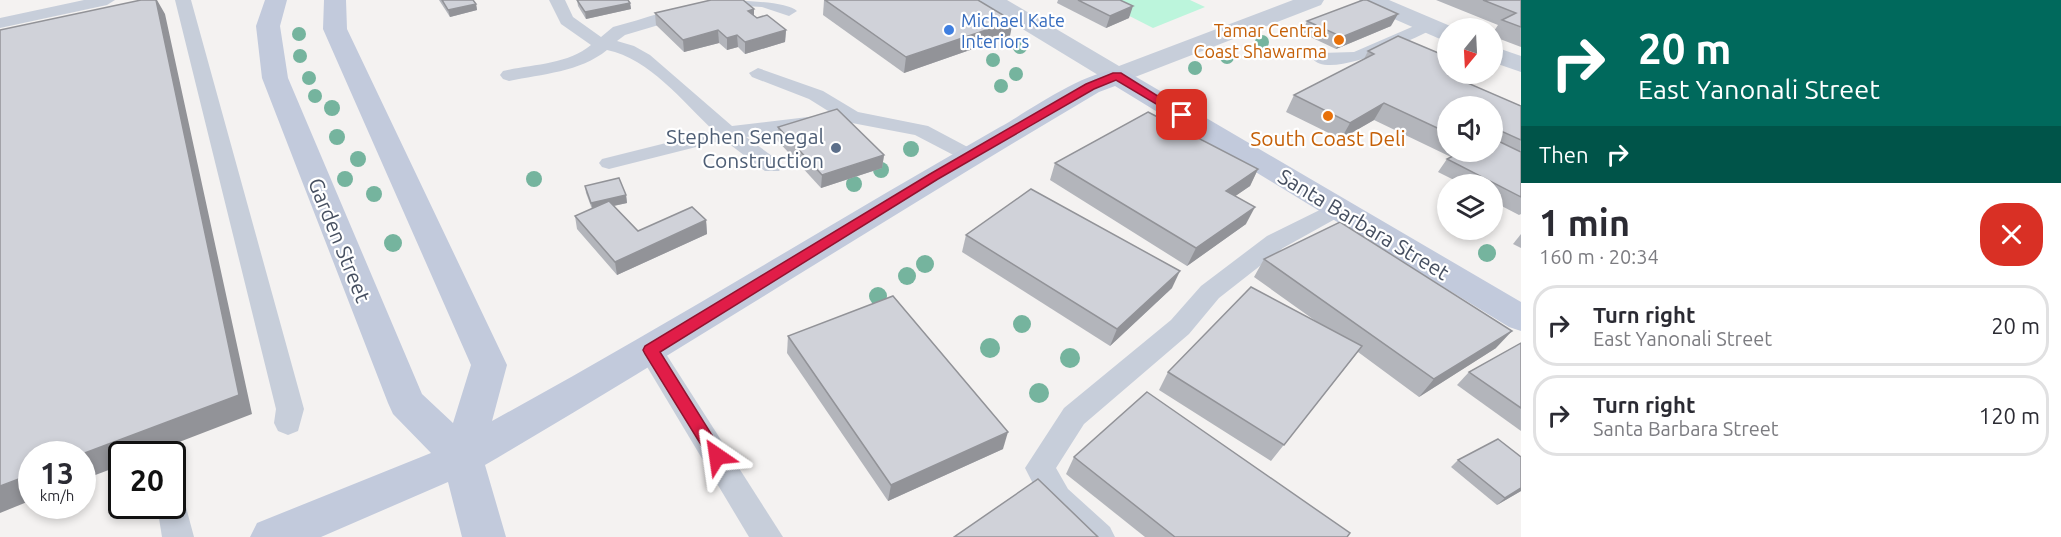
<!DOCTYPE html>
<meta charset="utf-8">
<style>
:root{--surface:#fff;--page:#f2f2f3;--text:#2b2b33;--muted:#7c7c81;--line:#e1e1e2}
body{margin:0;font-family:Ubuntu,sans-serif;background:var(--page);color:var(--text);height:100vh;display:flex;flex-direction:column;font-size:22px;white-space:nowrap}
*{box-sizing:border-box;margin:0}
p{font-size:20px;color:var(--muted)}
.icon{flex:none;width:33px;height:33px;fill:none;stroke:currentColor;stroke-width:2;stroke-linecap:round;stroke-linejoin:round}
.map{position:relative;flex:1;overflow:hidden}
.details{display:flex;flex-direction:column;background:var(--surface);width:540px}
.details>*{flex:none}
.top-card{background:#00695c;color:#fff;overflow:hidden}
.needle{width:39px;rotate:198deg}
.controls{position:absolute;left:1437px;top:18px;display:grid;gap:12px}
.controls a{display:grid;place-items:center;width:66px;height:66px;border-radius:50%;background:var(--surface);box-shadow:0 3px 9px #0003;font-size:30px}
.speed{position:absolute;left:18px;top:441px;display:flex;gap:12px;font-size:30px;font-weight:700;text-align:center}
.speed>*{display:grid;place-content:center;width:78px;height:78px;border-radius:50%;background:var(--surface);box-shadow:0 3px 9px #0003;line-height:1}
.speed small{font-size:15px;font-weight:400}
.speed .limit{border:3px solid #111;border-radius:9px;background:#fff;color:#111}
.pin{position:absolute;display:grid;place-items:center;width:51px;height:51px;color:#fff;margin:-26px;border-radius:12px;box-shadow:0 3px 9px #0006}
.me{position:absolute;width:66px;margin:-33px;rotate:328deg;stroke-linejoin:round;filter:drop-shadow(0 0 4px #0008)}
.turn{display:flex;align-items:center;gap:21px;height:126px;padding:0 18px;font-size:27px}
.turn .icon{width:78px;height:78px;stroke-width:2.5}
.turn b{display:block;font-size:42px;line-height:51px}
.then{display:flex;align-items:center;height:57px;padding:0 18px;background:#0003;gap:12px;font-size:22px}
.round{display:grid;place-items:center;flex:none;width:63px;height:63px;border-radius:24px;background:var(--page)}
.headline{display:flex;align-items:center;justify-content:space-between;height:102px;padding:0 18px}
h1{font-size:36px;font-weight:700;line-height:45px}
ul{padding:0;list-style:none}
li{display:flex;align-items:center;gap:18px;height:81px;margin:0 12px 9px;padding:0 6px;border:3px solid var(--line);border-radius:24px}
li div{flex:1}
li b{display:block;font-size:22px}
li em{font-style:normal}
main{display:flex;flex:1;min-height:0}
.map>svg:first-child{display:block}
</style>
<main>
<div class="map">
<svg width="1521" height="537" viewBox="0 0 1521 537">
<rect width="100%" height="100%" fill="#f4f2f1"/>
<polygon fill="#bcf5dc" points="1098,0 1190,0 1205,7 1153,28"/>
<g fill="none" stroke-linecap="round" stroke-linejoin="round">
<g fill="#c7ceda" fill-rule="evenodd">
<polygon points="84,0 115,0 107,5 0,28 0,18"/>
<polygon points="175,0 191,0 304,409 298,431 288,435 278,431 274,423 276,409"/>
<path d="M549,0H565L573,17L601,37L613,27C644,19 676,7 707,1C725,0 786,0 797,11L789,16L762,7L726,5L625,35L617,41L634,46L650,55L732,126L833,114L809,99L752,77L749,73L758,68L823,91L858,112L928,126L977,152L980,156L977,160H963L915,135L852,123L746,137L779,161L783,166L779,171H765L724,140L609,169L602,167L599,163L602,159L714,131C682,101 650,59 607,50C580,72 542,74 509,81L503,79L500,75L503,71C532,64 567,65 591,45L561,24Z"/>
<path d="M1428,20L1434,21L1436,25L1434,29C1413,38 1329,82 1312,58L1321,53L1354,52Z"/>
<polygon points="1338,201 1346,203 1349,208 1346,213 1283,248 1219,298 1189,334 1084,424 1056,468 1068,489 1110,527 1115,537 1077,537 1046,509 1025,468 1064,408 1171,320 1201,286 1267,236"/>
<polygon points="650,340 659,343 783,537 749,537 637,350 641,343"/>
<polygon points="172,492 183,496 194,537 162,537 157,506 172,506"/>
</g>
<g fill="#c7ceda" fill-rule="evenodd">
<polygon points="980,0 1007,0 1119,66 1293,0 1324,0 1321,5 1117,84 1108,81 983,5"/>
<polygon points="1359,0 1389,0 1455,28 1448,28 1448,41 1440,39 1362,5"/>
<polygon points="1492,46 1521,56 1521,72 1492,62"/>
</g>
<path fill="#c2cadc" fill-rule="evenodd" d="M265,0H287L280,26L288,78L422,394L453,423L471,365L323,29L324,0H346L347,29L507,365L492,421C664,327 830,224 1000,127C1028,112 1095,63 1126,71L1521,302V331L1509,327L1115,86L1099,92C892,214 691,344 485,465L506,537H462L448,482L321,537H250L257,523L431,453L393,414L388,403L262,78L256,26Z"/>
</g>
<g fill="#75b49e">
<circle cx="299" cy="34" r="7"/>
<circle cx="1262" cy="42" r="7"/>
<circle cx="1020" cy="47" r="7"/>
<circle cx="300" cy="56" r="7"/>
<circle cx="1227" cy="57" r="7"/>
<circle cx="993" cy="60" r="7"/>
<circle cx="1195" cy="68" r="7"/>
<circle cx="1016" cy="74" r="7"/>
<circle cx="309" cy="78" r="7"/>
<circle cx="1001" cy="86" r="7"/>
<circle cx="315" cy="96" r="7"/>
<circle cx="332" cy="108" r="8"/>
<circle cx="337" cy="137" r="8"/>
<circle cx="911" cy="149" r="8"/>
<circle cx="358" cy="159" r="8"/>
<circle cx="881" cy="170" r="8"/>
<circle cx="345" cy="179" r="8"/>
<circle cx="534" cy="179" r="8"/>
<circle cx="854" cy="184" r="8"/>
<circle cx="374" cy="194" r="8"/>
<circle cx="393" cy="243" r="9"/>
<circle cx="1487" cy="253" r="9"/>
<circle cx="925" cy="264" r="9"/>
<circle cx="907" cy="276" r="9"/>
<circle cx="878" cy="296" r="9"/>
<circle cx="1022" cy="324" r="9"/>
<circle cx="990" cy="348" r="10"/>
<circle cx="1070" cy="358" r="10"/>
<circle cx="1039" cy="393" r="10"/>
</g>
<g fill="#b3b5bb">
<polygon points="439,0 473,0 476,4 477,10 450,17"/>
<polygon points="577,0 630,3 631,9 586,19 578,6"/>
<polygon points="824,0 978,0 1010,36 904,73 823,15"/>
<polygon points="1058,0 1120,0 1129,18 1106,28 1057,3"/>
<polygon points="1436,0 1521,0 1521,47 1492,36 1492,34 1498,25"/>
<polygon points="754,9 754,16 757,18 786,30 785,42 745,54 738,47 727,50 719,43 684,52 656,25 655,13"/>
<polygon points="1307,21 1391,26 1336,49 1302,33"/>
<polygon points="1368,51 1448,74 1461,74 1458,79 1521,106 1521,214 1519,215 1492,201 1492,184 1462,184 1438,172 1447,159 1492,152 1492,106 1448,106 1448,152 1459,152 1451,157 1374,120 1341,139 1286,112 1294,95 1364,59"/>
<polygon points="778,127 884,155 882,168 821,188 777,140"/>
<polygon points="1055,163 1258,169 1250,186 1235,196 1246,224 1187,266 1050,180"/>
<polygon points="585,186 626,195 627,203 614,206 638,231 706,220 707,234 617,275 577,229 575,216 592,209 586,193"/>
<polygon points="1521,234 1521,248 1513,244"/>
<polygon points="966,235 1172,288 1110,346 962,252"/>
<polygon points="1264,259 1496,348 1419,397 1358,352 1271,461 1159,390 1168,372 1317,322 1254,277"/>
<polygon points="788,336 1003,449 888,501 787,353"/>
<polygon points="1521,343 1521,431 1457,385 1469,372"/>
<polygon points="1074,457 1347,537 1145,537 1066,474"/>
<polygon points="1521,457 1521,491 1497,505 1451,467 1458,460"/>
</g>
<g fill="#929398">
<polygon points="156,0 157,0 165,14 252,414 148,454 122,454 122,465 82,480 82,454"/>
<polygon points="630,3 631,9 586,19 585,12"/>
<polygon points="476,4 477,10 450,17 448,10"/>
<polygon points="1133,6 1129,18 1106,28 1110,16"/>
<polygon points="754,9 754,21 748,11"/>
<polygon points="1398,14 1391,26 1336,49 1342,37"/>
<polygon points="1013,21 1010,36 904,73 906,57"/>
<polygon points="718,30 719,43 684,52 683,40"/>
<polygon points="786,30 785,42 745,54 745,42"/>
<polygon points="737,35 738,47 727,50 727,38"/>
<polygon points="1451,74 1461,74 1456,81 1449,75"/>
<polygon points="1384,103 1374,120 1341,139 1350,123"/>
<polygon points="884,155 882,168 821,188 822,175"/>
<polygon points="1258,169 1250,186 1218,208 1226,191"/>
<polygon points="626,195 627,203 593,210 591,203"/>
<polygon points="1255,207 1246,224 1187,266 1196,248"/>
<polygon points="706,220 707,234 617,275 615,262"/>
<polygon points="1180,271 1172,288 1110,346 1117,329"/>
<polygon points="1512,331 1496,348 1419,397 1434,379"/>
<polygon points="1008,432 1003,449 888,501 891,485"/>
<polygon points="32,474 32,500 0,513 0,486"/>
<polygon points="1521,488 1521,491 1497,505 1505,498"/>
</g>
<g fill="#d0d2d9" stroke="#929398" stroke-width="1.5">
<polygon points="141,0 156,0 239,395 82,454 32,454 32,474 0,486 0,30"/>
<polygon points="442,0 473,0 476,4 448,10"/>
<polygon points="577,0 628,0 630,3 585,12"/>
<polygon points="711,0 743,0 754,9 748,11 757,18 767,15 786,30 745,42 737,35 727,38 718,30 683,40 655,13"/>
<polygon points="825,0 978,0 1013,21 906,57"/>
<polygon points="1078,0 1120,0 1133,6 1110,16"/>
<polygon points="1363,0 1367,0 1398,14 1342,37 1307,21"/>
<polygon points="1483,0 1521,0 1521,27 1502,20 1516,13"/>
<polygon points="1398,36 1448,57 1448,74 1451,74 1449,75 1521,106 1521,140 1492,127 1492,106 1448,106 1448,133 1384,103 1350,123 1294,95 1374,54 1368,51"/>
<polygon points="837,109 884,155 822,175 778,127"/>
<polygon points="1148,112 1258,169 1226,191 1255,207 1196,248 1055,163"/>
<polygon points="1492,138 1521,152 1521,197 1447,159 1461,152 1492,152"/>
<polygon points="619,178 626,195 591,203 585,186"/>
<polygon points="1031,189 1180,271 1117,329 966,235"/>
<polygon points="609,201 638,231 692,207 706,220 615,262 575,216"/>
<polygon points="1340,222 1512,331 1434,379 1264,259"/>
<polygon points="1251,287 1362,346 1284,445 1168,372"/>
<polygon points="893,296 1008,432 891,485 788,336"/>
<polygon points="1521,343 1521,408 1469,372"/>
<polygon points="1147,392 1350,533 1347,537 1175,537 1074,457"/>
<polygon points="1498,439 1521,457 1521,488 1505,498 1458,460"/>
<polygon points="1038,479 1098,537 954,537"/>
</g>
<polygon fill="#e11d48" stroke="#92132f" stroke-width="1.5" points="1113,73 1121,73 1188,115 1178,117 1116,80 1094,89 938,179 660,352 725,456 723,461 711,461 645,354 643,350 645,346 930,174 1086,84"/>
<circle fill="#3f7fe0" stroke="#fff" stroke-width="2" cx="949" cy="30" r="6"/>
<g fill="#e8710a" stroke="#fff" stroke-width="2">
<circle cx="1339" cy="40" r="6"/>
<circle cx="1328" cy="116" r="6"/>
</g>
<circle fill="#5c6f8a" stroke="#fff" stroke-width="2" cx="836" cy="148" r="6"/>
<g text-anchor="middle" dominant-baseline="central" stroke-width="4.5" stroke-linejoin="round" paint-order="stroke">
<g font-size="18" fill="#366cbe" stroke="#fff" text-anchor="start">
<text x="961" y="20">Michael Kate<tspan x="961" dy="21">Interiors</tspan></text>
</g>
<g font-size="18" fill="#c56008" stroke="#fff" text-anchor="end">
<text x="1327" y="30">Tamar Central<tspan x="1327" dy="21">Coast Shawarma</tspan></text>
</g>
<g font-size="21" fill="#4e5e75" stroke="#fff" text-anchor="end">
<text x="824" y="136">Stephen Senegal<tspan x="824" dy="24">Construction</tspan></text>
</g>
<g font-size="21" fill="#c56008" stroke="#fff">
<text x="1328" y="138">South Coast Deli</text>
</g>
<g font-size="21" fill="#475061" stroke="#fff">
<text transform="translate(1364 224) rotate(31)">Santa Barbara Street</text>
<text transform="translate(340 240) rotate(68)">Garden Street</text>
</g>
</g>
</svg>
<div class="controls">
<a><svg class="needle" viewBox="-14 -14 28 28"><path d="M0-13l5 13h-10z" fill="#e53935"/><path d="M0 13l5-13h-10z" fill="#7c7c81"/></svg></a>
<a><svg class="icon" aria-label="sound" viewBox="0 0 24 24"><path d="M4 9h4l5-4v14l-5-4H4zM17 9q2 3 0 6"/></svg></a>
<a><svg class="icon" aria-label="layers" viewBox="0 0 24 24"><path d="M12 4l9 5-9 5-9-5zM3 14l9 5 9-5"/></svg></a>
</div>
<div class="speed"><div>13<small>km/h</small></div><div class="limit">20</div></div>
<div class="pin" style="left:1182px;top:115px;background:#d93025"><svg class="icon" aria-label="arrive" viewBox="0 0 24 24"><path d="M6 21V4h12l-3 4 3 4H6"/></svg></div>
<svg class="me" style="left:717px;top:456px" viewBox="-20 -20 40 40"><path d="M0-17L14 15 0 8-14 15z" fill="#e11d48" stroke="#fff" stroke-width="4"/></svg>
</div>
<section class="details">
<div class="top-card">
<div class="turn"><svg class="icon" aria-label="right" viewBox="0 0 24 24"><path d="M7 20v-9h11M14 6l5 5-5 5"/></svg><div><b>20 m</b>East Yanonali Street</div></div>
<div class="then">Then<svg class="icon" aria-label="right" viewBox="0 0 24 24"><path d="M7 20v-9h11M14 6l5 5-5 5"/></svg></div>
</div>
<div class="headline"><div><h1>1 min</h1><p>160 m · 20:34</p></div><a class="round" style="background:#d93025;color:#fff"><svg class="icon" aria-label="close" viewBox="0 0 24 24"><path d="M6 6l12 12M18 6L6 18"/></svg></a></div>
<ul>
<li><svg class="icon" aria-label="right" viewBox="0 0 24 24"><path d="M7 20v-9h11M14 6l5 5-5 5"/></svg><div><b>Turn right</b><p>East Yanonali Street</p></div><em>20 m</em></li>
<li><svg class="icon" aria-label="right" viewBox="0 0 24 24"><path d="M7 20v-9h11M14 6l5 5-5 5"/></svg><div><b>Turn right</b><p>Santa Barbara Street</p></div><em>120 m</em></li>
</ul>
</section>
</main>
